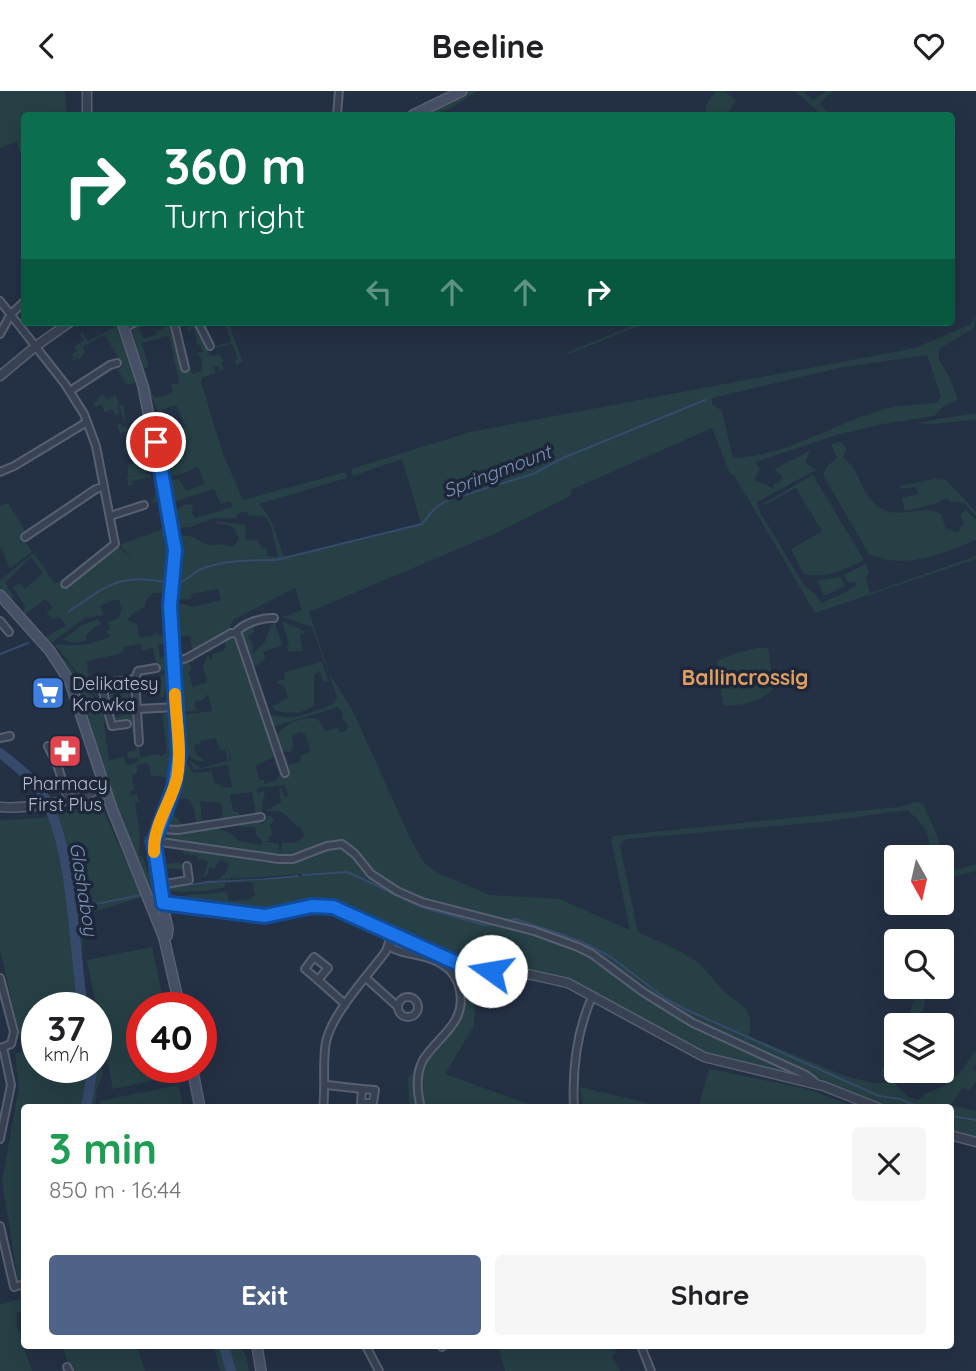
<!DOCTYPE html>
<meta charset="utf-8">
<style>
:root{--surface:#fff;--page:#f6f6f6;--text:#202124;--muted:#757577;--accent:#4f6287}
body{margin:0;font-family:Quicksand,sans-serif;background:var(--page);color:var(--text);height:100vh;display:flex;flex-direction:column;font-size:26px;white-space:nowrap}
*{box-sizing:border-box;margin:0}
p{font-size:23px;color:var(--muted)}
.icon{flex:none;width:38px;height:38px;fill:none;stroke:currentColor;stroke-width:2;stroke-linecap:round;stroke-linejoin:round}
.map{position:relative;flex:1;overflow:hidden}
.panel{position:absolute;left:21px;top:1013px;width:933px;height:245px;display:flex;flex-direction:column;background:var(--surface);border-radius:7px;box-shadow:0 7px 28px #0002}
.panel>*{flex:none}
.top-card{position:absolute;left:21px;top:21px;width:934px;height:214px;border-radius:7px;box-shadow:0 7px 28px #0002;background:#0b6e4f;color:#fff;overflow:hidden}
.needle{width:46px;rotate:172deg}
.fabs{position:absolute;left:884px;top:754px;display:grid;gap:14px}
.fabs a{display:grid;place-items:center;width:70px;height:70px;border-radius:7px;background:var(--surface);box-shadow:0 7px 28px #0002;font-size:35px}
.speed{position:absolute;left:21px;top:901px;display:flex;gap:14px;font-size:35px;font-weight:700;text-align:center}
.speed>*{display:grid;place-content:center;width:91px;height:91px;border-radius:50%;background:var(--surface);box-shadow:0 7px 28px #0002;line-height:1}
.speed small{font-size:18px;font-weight:400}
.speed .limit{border:10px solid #d22;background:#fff;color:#111}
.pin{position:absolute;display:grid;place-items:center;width:60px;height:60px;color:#fff;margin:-30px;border:4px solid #fff;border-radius:50%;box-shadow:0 2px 7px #0007}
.me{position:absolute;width:77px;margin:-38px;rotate:283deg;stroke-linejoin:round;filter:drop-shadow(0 0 5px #0008)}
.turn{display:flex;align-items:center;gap:24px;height:147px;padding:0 28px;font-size:32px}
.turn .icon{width:91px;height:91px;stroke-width:2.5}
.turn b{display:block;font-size:49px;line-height:60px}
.lanes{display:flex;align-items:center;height:66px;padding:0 28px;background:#0003;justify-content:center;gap:35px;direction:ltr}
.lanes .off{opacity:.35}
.round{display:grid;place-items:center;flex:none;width:74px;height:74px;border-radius:7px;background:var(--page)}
.summary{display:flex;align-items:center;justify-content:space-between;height:119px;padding:0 28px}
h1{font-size:42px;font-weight:700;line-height:52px;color:#1e9e55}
.action{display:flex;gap:14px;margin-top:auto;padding:14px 28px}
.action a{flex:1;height:80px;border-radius:7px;background:var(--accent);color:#fff;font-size:28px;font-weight:700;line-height:80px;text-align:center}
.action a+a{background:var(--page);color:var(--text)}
header{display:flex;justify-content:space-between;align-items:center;height:91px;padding:0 28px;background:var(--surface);font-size:32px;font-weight:700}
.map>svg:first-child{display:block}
</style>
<header><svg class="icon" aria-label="back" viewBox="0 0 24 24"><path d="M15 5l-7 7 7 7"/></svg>Beeline<svg class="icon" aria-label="heart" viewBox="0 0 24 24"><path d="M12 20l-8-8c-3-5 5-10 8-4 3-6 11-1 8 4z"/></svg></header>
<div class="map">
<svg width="976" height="1280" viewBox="0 0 976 1280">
<rect width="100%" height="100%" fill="#243044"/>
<g fill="#264045" fill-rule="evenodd">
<polygon points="0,0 65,0 67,24 24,24 24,65 22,66 17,51 0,57"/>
<path d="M467,0H477C459,13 443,24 420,24Z"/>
<path d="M716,0H724L736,9L727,24H706C704,13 709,8 716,0Z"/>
<polygon points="795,0 803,0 813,9 827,0 833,0 819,13 832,24 822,24"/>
<path d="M976,225L974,237L939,258V270L948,283L958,308L943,316L934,325L883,333L836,344L755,371L760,378L754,389L773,397L775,392L778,393L782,389V385L774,378L810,360L805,371L816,379L757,411L760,421L804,494L816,504L821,512L844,502L855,495L856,491H848L844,484L866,473L869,481L866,486L870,502L976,465V468L815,522L734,384L730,383L712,337L571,399V404L566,407L496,442L309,521L330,584L352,618L411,749L424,772L438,782L490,804L559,808L630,839L611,749L613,745L898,716L918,711L923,713L936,742L947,778L954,779L976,773V780L954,786L943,784L942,766H917L928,763C934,745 920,729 907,719L822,731L628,748L622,750L620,755L638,841C657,850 679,858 696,870C706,877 713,889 722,898C739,916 755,912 749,945L845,985L873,992H895L908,1006L918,1009C927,1000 933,1000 944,995C958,988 967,971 976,959V974L972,978L976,980V990L970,999L962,997L951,1014L976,1020V1048L950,1042V1017H884L721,944L663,912L593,861L548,842L423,808L395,797L373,780L348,752L340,749L331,750L302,762L280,765L163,749L166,745L171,743C194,740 223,729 239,750L262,754V750L256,744L255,736H241L238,733L256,730L263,733L268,725H270L274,729L270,735L273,743L268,746L269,750H262L279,753V759L281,760L282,752H294L304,746L301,737C292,733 286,721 277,720C273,719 270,721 266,720L281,711L279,697H282L284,706L288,705L285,694L257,697V703L264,699L265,704L263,708L262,720L256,724L252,701L230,704L233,720L240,722L237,727L223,730L221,712L200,710L202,729L219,730L197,734L194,718L189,708H180L181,704L179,703L173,715L176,716L174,725L179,728V732L189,735H170C166,721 176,707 179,693L182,692L186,670L193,682L212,680L215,694L220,693L221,696H232L228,674L194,679L189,669L201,677L231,669L226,646L230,668L227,669L225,659H220L216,647L200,650L201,653L194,654L196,663L204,669L203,671L194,669L186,662L184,647H181L179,627L181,624L212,620L208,603L203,609L194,611L196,620H181L178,575L188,570L192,579L188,581L193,596L207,591L203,575L208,563L210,568L213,567L212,563L222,561L226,556L225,549L232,546H236L277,664L255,675L260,689H264L265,693L276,689L280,684L276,673H270L279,671L284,686L287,684L282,668L284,664L287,665V674L301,671L300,665L310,661L308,652L310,650H307L305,643L301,641L292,645L294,656L291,657L292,662L280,659L276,646C282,633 304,625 318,628L325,640L338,637L339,641H344L349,635L343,629L342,620L338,616L276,635L272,633L269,625C276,623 278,625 285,626C298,628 323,617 335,612L337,606L312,536L282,526L302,519L295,497L233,529L228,542L193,562L190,545H182L177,551L176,567L173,514L183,513L193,516L221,509L218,498L191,503L192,508H174L178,476V445C197,442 199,454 211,454C219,454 225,453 233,456L239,448C235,434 231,434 217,433L216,430L246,434L245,448L257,449L262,457L267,458V465L278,466L271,436L266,426L248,424L247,420L237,423V427H214L190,436L175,437L172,421L184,414L193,413L192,421L195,427L232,416L230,410L221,413L214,398L171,412L170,417L166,390L179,388L186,400L205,393L198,376L181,383L165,385L150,313L158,327L165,347L168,346L167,339L171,342L177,339L183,359L186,350L181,347L180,342L184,341L183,337L186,336L176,314L161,319L162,321L158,320L149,301L146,285L154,307C162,305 165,306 173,300L171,292L179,294V291L169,245L142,252L148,274L147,277L143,276L132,241L140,231H143L145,234L139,237L144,248L157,243L156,240L169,235L168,231H171L183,280L191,277L192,283L202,280V269L197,262L203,261L201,255L197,253L194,238L192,237L188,242L187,237L194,235L193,231H196L210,265L220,263L224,270L221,271L224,278L220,280L218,275L213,276L215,282L202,287L201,291L223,363L243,409L345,381L347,387L259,413C275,429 276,445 284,466L421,432L402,368L353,385L351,378L470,341L915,257L971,233ZM927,264L941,305L938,311C918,315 898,313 878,320C830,335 785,365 733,367L722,320L712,313V307L839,277Z"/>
<polygon points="225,231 228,231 243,271 236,274 235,269 238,268 232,253 217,257 214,256 231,251"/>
<polygon points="642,231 648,231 569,263 568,261"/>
<polygon points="120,233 138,291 127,294 118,279 123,275 106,246 102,245 83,256 85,262 79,269 77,267 73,270 72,263 77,260 74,256 84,249 80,243 82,241 88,250"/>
<polygon points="103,303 108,311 108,308 116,304 119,315 123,314 126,330 124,330 119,315 116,317 120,321 115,325 113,318 105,321 101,313 95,316 93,312 98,310 97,307"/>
<polygon points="976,322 976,329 932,333 915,332"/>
<polygon points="121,333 123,336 127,335 129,344 138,342 138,348 130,350 132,361 140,364 141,370 137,371 137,378 145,377 146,383 151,383 151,386 132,390 133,394 128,395 127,386 136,384 128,385 128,374 134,372 132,363 125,363 124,357 126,356 125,349 129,348 126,341 120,342 117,334"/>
<path d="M840,351L843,352L846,358L843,367C860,377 860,402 877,415C898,431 921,412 941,423L946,439L950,438L956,441L960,440L959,436L964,434L960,424L966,419L976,429V449C942,462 906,480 869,463L823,384L827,375L837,367L831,353Z"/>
<path d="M813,384L864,469C846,478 826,488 804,483L791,458L822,440L796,397L765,414L764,412Z"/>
<polygon points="155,385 157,387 172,459 167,511 155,514 163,510 164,502 153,502 146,509 145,516 132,523 127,529 137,533 139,546 153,545 154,542 163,545 168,541 165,535 164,517 166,517 169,543 166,547 167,553 158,553 160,567 168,565 169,568 164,572 168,573 170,609 168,610 168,599 165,599 164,606 161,606 159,595 162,594 161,588 159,588 167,579 158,581 153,557 141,560 142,553 123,556 123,561 119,563 87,570 88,585 98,608 55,554 84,554 108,547 110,544 106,540 110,539 108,531 119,527 119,524 122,519 119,509 113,509 100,515 104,524 85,527 51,552 45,547 66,534 59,526 53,528 46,522 53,516 45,508 25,524 23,522 25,515 13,496 19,492 25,498 43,482 31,466 5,492 14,506 11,509 0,496 0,489 34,462 55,493 58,491 64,499 72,493 72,490 119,456 132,468 120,454 165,437 159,410 150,413 155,405"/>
<polygon points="934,388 946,389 976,421 976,425 964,412 949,410 947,407 935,413 905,420 902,407 918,403 916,396 900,398 900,395"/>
<polygon points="8,412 25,440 20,443 32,461 10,477 0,455 0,415"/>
<polygon points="838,486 841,486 845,495 824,505 817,490"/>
<polygon points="98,528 102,533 93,537 86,545 87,549 78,552 63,549 80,535"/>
<polygon points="270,529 253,537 255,541 248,545 254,557 252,559 253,562 265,551 270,536 275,531 282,554 264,561 265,568 255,576 253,574 242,539 243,536"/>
<polygon points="282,530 306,541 300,544 303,560 288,560 287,556 289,553"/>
<path d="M757,557H768L774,596C765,610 738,616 723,614L717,570L733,563Z"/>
<polygon points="60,566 67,571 95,608 99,609 105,628 104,634 109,669 124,666 126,674 139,671 138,666 129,668 127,661 136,659 130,629 114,631 115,627 121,625 120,620 111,620 106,597 127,592 133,596 135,648 137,656 139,656 140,666 159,663 160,665 167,662 162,623 169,622 171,625 174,665 172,686 168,687 150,684 150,675 146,672 137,674 137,682 132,684 134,699 130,700 131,705 137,703 139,710 135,711 140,745 139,764 143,766 148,782 150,781 147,753 144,752 144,745 150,745 149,753 155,800 151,800 115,717 73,590"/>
<path d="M322,571L328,590L323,591L320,580L314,584V614C302,624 288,623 274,619L273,615L288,607L284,594L278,593L277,590L285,588L284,581Z"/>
<polygon points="96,713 105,723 142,806 87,823 83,830 82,882 90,917 37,917 37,976 96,976 96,949 103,983 97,999 95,1017 24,1017 24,1219 17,1222 17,1236 32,1280 0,1280 0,1213 21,1208 2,1090 19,996 15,963 23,960 0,858 0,729 42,727"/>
<path d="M339,757L353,765L368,785L395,803L421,814L510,837L577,859L604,874L642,904L691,935L807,988L704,963L568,890L477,876L330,812L321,811L264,822L174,808L187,804L227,801L229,810L251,808L255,804L252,791L225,792V796C214,800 176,803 165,799C210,789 257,791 303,785V783L233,788L231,785L230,788L195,791L221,788L222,784H225L229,772L220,769L214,778L209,777L207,785L194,787L204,784L208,772L205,769L197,768L198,766L193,763L191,766L189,763L184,764L183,758L270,772L305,769L331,758Z"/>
<polygon points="165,767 166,773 180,771 181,774 184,773 185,778 164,778 166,790 163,790 159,769"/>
<polygon points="152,856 165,917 142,917 142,976 177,977 179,984 113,998 87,869"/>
<polygon points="451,873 476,884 474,935 445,983 540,1017 409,1017 408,987 457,932 463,894"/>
<polygon points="917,896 928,896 920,934 904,934 909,926"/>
<polygon points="896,943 896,965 888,985 885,986 880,985 893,946"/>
<polygon points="709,978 808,998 858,1017 698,1017"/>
<polygon points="179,994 183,1017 101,1017 100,1010"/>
<polygon points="580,996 669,1017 583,1017"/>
<polygon points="62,1255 137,1255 145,1280 71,1280"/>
<polygon points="214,1255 239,1255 246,1264 249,1280 220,1280"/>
<polygon points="498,1255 594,1255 595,1257 614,1255 616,1262 611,1265 620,1280 505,1280"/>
</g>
<path fill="#364a6c" d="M298,784L299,786C254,791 209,789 165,799L164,798L207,790L257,788Z"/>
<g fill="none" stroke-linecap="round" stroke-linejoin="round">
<g stroke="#364a6c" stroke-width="2">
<path d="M175,493C190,489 189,484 199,479C222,469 251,469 276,469L422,433L435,417L448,409L533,383L563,367L705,309"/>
<path d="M68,521C107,495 119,481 168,492"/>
<polyline points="0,563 28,552"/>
<polyline points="303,784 348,781 421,816 484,834 494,833"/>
<polyline points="72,818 141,804"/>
<polyline points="504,829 516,828 580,850 611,866 666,908 685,918 879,1005 900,1008 921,1017"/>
<polyline points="950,1025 976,1029"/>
</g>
<g stroke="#364a6c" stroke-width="10">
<path d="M0,662C13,672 30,685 40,699C74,751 73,855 83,917"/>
<polyline points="86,1017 93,976"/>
<polyline points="224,1255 231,1280"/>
</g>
<defs>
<g id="minor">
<polyline points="337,24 339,0"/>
<polyline points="0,210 65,293 84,323 96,355 115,453 65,493"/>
<polyline points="174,231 185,277"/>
<polyline points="198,231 210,255"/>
<polyline points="125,237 135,231"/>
<polyline points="0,243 11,223 24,211"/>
<polyline points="70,300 110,274 117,272"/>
<polyline points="0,381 14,375 87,331"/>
<polyline points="110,425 144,414"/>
<polyline points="25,446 96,398 103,396"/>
<polyline points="0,530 9,541"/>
<path d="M235,542C243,533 261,526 274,527"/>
<polyline points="174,571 187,567 231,542 238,543 285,682"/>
<polyline points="135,588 138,580 156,577"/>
<polyline points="138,618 176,616"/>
<polyline points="127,633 112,635 102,597 106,592 135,588 139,651"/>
<polyline points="0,647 10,645"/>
<polyline points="48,655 58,676 67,705"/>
<polyline points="157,738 178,739 261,726"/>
<polyline points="154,750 279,768 293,768 327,755 342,753 355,763 371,783 397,800 422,811 534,840 578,856 592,863 643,901 693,932 806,984 814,990 814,992"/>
<polyline points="159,794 189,789 187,775"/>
<path d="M390,850L392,857C408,865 428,863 443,874C453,880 458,889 460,900C466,933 438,945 423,969C415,984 417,1001 421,1017"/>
<polygon points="314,866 328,877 318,889 305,878"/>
<polyline points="0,887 14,941 11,953 1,957"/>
<polyline points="367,888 397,915"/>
<polyline points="318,889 345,913"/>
<circle cx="408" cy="916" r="10"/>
<polyline points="327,994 362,998"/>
<polygon points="362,998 375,999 373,1012 361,1012"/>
<path d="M323,1017C326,995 322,972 326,951C332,922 368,885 386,860L389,851"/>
<path d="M574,1017C572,978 576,942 592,906"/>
<polyline points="0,1048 11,994 3,956"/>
<polyline points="0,1135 14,1196 24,1193"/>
<polyline points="366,1255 379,1280"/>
<polyline points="442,1255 442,1256"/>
<polyline points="641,1255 651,1280"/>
<polyline points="67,1276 69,1280"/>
</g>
<g id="tertiary">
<polyline points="87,0 87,24"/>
<polyline points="0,285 36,255 70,231"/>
<path d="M0,716C25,718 74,711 96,699"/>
<polyline points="163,812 265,825 312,815 333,816 468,876 532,884 568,892 704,966 823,995 879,1017"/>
<polyline points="950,1044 976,1051"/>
</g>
<g id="secondary">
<polyline points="413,24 462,0"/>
<path d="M122,231L143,295L175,459L170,515L179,675C174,702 160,721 155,747C149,772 163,812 168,838L167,845L164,847"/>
<polyline points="0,504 50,560 70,591 112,718 164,847 180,917"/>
<polyline points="192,976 200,1017"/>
<polyline points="257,1255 261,1280"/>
</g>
</defs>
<use href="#minor" stroke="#576071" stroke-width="10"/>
<use href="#tertiary" stroke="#576071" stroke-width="11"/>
<use href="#secondary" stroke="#576071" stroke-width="12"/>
<use href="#minor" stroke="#394253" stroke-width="6"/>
<use href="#tertiary" stroke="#394253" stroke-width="8"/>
<use href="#secondary" stroke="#465167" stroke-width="9"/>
</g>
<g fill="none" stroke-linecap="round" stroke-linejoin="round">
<defs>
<polyline id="route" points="156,351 175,459 170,515 179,664 174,696 154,751 163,812 265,825 312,815 333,816 459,873 477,878 491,880"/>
</defs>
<use href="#route" stroke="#114b97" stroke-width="18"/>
<use href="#route" stroke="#1a73e8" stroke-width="12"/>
<path stroke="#f59e0b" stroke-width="12" d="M154,761C153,734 171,712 177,687C182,659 176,631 175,603"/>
</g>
<defs>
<symbol id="supermarket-square" viewBox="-11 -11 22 22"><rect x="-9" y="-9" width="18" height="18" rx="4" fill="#3f7fe0" stroke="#1d2739"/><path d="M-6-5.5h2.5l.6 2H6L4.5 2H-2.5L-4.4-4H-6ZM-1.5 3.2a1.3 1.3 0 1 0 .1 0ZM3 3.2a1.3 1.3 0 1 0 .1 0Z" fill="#fff"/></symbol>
<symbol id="pharmacy-square" viewBox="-11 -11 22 22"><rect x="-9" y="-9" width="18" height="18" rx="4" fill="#e0444e" stroke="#1d2739"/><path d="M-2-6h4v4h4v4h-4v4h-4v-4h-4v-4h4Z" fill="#fff"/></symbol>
</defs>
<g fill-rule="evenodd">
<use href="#supermarket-square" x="29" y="583" width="38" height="38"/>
<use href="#pharmacy-square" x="46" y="641" width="38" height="38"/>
</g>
<g text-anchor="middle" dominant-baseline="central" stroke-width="7" stroke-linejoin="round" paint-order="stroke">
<g font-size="18" fill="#b6becd" stroke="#1d2739" text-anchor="start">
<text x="72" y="592">Delikatesy<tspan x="72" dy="21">Krowka</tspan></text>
<text x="65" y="692" text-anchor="middle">Pharmacy<tspan x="65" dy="21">First Plus</tspan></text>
</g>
<g font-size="19" font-style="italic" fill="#7b91b7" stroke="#1d2739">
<text transform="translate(497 380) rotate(-21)">Springmount</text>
<text transform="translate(84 798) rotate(81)">Glashaboy</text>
</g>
<g font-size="21" font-weight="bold" fill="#df9d5f" stroke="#1d2739">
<text x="745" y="586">Ballincrossig</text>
</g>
</g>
</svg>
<div class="fabs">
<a><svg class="needle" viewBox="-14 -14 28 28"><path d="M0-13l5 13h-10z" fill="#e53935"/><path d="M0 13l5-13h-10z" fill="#757577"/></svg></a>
<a><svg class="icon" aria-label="search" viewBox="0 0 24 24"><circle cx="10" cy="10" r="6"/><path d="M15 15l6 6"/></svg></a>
<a><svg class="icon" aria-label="layers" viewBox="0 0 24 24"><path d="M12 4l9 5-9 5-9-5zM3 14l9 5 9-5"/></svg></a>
</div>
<div class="speed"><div>37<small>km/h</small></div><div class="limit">40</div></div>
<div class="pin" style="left:156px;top:351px;background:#d93025"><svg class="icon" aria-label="arrive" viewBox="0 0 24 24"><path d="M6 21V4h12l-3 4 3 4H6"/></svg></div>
<svg class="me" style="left:491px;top:880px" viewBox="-20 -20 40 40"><circle r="19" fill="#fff"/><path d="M0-13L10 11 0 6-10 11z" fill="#1a73e8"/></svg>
<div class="top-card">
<div class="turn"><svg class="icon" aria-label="right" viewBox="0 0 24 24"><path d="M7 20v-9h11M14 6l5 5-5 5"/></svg><div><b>360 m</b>Turn right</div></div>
<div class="lanes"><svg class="icon off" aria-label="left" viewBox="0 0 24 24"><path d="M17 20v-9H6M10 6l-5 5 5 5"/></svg><svg class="icon off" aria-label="ahead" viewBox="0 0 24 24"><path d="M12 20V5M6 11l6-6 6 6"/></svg><svg class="icon off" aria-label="ahead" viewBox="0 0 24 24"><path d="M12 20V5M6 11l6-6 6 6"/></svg><svg class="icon" aria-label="right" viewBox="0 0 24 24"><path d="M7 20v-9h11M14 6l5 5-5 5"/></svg></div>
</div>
<section class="panel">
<div class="summary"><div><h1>3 min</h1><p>850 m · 16:44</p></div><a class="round"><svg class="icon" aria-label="close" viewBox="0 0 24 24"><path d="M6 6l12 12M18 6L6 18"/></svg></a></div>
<div class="action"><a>Exit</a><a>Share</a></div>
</section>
</div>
